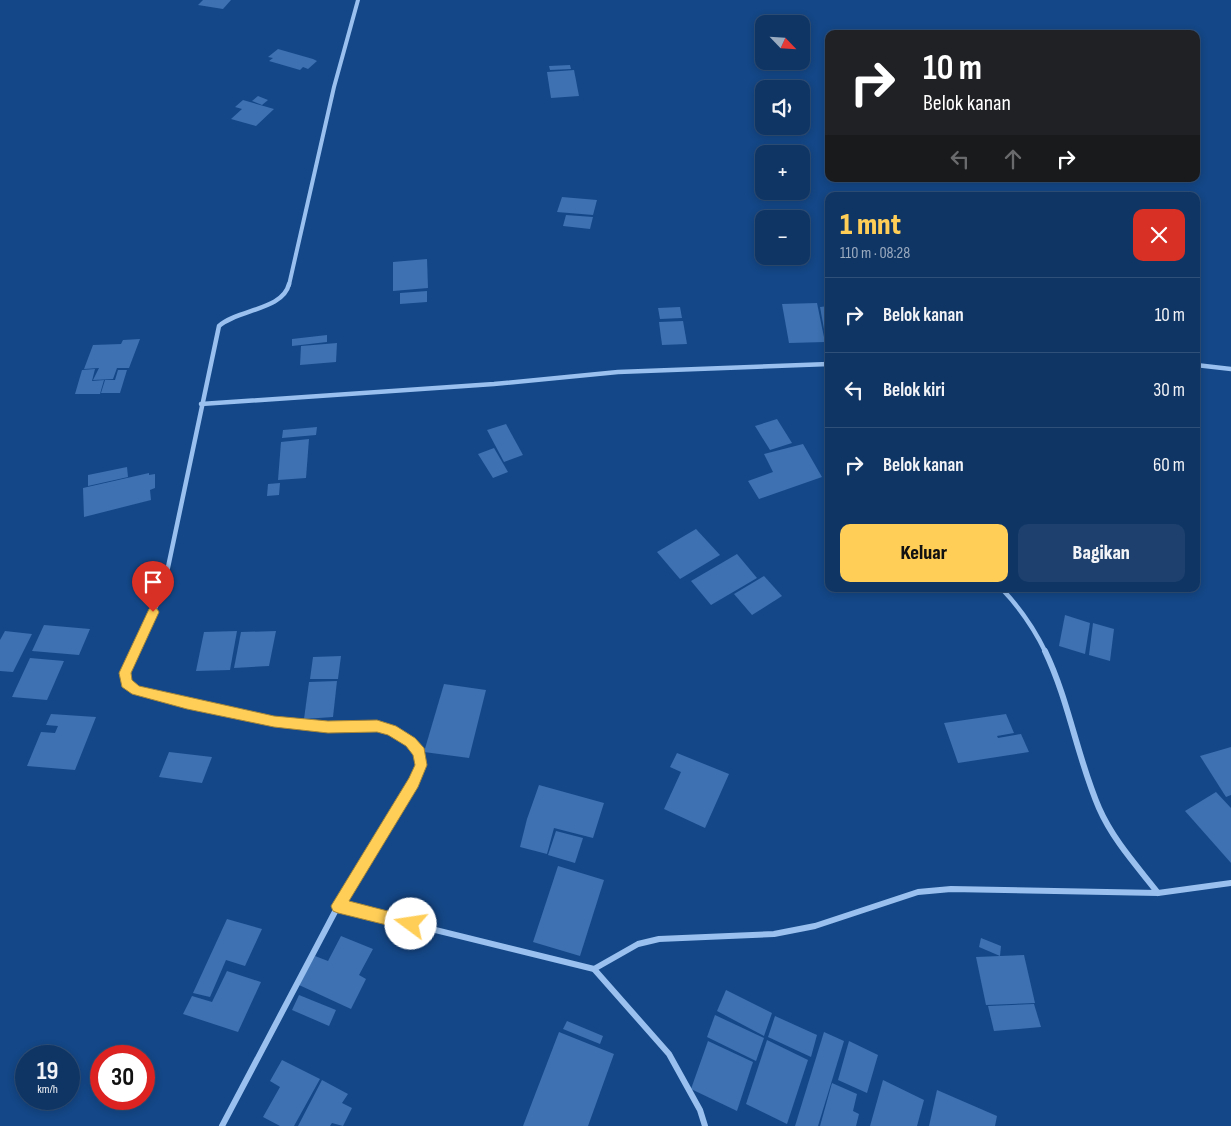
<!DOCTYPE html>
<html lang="id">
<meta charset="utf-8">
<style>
:root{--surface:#0f3565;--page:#1d406e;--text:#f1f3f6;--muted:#9babbf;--line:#2f5079;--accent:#ffce57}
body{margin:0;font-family:"Sofia Sans Condensed",sans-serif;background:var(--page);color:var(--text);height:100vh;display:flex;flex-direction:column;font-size:19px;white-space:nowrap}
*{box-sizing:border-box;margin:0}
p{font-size:16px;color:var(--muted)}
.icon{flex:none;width:28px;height:28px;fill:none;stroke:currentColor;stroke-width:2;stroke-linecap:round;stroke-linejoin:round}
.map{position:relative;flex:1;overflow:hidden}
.details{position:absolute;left:825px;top:192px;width:375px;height:400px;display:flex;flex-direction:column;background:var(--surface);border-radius:10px;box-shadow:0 2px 8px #0003,0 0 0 1px var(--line)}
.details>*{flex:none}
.banner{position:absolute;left:825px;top:30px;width:375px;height:152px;border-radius:10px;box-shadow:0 2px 8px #0003,0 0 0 1px var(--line);background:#202124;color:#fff;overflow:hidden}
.needle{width:32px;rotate:115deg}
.fabs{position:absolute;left:755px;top:15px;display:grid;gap:10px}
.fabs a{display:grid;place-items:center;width:55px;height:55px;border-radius:10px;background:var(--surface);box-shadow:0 2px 8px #0003,0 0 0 1px var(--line);font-size:25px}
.speed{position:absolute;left:15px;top:1045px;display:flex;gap:10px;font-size:25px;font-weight:700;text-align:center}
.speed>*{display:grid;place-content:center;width:65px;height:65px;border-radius:50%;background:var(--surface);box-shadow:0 2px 8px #0003,0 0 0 1px var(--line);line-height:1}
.speed small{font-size:12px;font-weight:400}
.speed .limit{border:8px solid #d22;background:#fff;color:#111}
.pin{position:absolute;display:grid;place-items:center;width:42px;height:42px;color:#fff;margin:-51px -21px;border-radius:50% 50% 50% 0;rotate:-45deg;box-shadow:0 0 5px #0007}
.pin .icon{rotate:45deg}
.me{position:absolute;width:55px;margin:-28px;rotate:284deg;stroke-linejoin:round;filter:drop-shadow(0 0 4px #0008)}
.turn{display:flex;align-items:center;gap:18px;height:105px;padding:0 15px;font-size:22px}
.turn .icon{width:65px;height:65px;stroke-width:2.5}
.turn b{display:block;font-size:35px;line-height:42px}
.lanes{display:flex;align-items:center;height:48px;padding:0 15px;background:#0003;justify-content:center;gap:25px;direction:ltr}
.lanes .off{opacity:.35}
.round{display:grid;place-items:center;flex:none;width:52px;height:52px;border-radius:10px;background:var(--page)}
.head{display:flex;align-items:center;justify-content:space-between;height:85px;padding:0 15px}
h1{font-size:30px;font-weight:800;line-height:38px;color:var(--accent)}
.cta{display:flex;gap:10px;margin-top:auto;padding:10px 15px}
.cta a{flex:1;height:58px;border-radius:10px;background:var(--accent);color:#111;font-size:20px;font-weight:800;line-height:58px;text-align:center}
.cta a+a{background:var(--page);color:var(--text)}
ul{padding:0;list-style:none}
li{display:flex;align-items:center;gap:15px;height:75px;padding:0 15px;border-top:1px solid var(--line)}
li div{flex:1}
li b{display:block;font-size:19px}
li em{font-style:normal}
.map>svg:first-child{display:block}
</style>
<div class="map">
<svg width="1231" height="1126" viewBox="0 0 1231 1126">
<rect width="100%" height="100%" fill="#144787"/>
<g fill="#3d71b1">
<polygon points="203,0 231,0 223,9 198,5"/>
<polygon points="278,49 313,59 317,61 308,69 303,67 300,70 269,61 273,58 268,57"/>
<polygon points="570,65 571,69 550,70 549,66"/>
<polygon points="574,70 579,96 551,98 547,72"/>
<polygon points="258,96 268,100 262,105 252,101"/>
<polygon points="243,100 274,109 256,126 231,119 242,109 235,107"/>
<polygon points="562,197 597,200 593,215 557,212"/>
<polygon points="566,215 593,217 590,229 563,226"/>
<polygon points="427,259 428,288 393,291 393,262"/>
<polygon points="427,291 427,302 400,304 400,293"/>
<polygon points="817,303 825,342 789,343 782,304"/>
<polygon points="829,306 829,329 824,329 820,307"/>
<polygon points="680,307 682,318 660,319 658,308"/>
<polygon points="683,321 687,344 662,345 659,322"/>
<polygon points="327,335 327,342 292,346 292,339"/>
<polygon points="140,339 129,368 117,368 113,379 93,380 99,368 84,369 93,345 121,344 123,340"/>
<polygon points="337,343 336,362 300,365 301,346"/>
<polygon points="95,369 92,381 104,380 100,394 75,394 82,370"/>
<polygon points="118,370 127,370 120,393 101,393 105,380 115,380"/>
<polygon points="777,419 792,443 770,450 755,426"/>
<polygon points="506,424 523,455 504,462 487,430"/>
<polygon points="317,427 316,435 282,438 283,430"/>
<polygon points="309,439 306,478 278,480 281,442"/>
<polygon points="803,444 822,477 759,499 748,481 773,472 764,454"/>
<polygon points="494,448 508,472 493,478 478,454"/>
<polygon points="127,467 128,477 88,486 88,475"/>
<polygon points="149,473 149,475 155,474 155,488 150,490 151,500 84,517 83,488"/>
<polygon points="280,483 279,495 267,496 268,484"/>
<polygon points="696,529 720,555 680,579 657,552"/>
<polygon points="737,554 757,578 711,605 691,581"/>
<polygon points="764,576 782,596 752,615 734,594"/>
<polygon points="1065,615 1090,623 1085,654 1059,646"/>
<polygon points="1093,623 1114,629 1110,661 1089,655"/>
<polygon points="44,625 90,629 79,655 32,651"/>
<polygon points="5,631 32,634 13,672 0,671 0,640"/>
<polygon points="237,631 230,670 196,671 204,632"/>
<polygon points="276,631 269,666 234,668 241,632"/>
<polygon points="341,656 338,679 310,679 313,657"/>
<polygon points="30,658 64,661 47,700 12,697"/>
<polygon points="337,681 333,717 304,719 309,682"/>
<polygon points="444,684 486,690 469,758 424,752"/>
<polygon points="51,714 96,717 75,770 27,766 41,732 55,733 58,726 46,725"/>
<polygon points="1006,714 1014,733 997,736 998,738 1021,734 1029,752 958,763 944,723"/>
<polygon points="1231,747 1231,795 1226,797 1200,756"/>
<polygon points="169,752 212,757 202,783 159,777"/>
<polygon points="677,753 729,774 705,828 664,809 681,772 670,767"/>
<polygon points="539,785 604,803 593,838 554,828 547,854 520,847 527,819"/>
<polygon points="1216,792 1231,808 1231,863 1185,811"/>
<polygon points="556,831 583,838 575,863 548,855"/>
<polygon points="558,866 604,880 580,956 533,942"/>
<polygon points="227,919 262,929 245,966 226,960 210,997 193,993"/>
<polygon points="341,936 373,949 359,975 366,979 351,1009 299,985 315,956 328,961"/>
<polygon points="981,938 1001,946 1000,956 979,947"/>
<polygon points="1024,955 1035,1003 986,1005 976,957"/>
<polygon points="227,971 261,982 238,1032 183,1014 192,996 212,1002"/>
<polygon points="726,990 772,1013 764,1036 717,1011"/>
<polygon points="299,995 336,1010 329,1026 292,1010"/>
<polygon points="1034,1004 1041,1027 994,1031 988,1006"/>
<polygon points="715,1015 764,1038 756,1061 707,1037"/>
<polygon points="775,1016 817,1035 811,1057 768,1037"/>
<polygon points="567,1021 603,1036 600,1044 563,1029"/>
<polygon points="559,1032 614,1054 588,1126 523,1126"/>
<polygon points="824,1032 844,1041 818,1126 795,1126"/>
<polygon points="767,1040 808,1060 787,1124 746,1104"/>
<polygon points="708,1041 753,1062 737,1111 691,1089"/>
<polygon points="849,1041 878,1055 867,1093 838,1080"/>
<polygon points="282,1060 320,1079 294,1126 280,1126 263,1117 280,1087 270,1081"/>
<polygon points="322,1080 348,1094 342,1103 352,1108 343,1126 332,1123 330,1126 298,1126"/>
<polygon points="883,1080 924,1100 917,1126 870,1126"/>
<polygon points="832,1083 857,1094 853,1111 859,1114 856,1126 820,1126"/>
<polygon points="937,1090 997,1116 995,1126 929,1126"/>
</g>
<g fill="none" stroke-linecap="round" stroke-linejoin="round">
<polyline stroke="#99c0ef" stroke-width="4" points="289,285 334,87 358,0"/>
<g stroke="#99c0ef" stroke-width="4.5">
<polyline points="1196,365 1231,369"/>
<polyline points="201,404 494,384 618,372 829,364"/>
<path d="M1002,589C1021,609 1034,628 1046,653"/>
<path d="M134,653L163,591L219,326C238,309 283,310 289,284"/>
</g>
<g stroke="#99c0ef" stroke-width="6">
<path d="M135,651L125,673L126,683C143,694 161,696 180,701C227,713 277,724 326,727C350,728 374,722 397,733C409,739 423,750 421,765C420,771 416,777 413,782L338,906L222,1126"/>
<path d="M1045,651C1069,701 1077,757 1099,808C1113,840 1137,866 1158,893"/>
<polyline points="338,906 594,969 669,1054 700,1110 705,1126"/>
<polyline points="594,969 638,944 659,939 774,934 815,926 918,892 951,889 1158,893 1231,883"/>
</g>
</g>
<polygon fill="#ffce57" stroke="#a68639" points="153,607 157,609 159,612 131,673 132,680 139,686 274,716 328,721 377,720 396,726 415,738 424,748 427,765 418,787 349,901 411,917 416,919 418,924 416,929 411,931 338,913 333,911 331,906 409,778 415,765 413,755 406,746 388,735 377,732 328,733 274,727 187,709 132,694 122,687 119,673 149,609"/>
</svg>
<div class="fabs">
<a><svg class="needle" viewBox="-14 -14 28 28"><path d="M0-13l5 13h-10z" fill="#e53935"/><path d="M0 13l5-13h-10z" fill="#9babbf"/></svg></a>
<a><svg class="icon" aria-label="sound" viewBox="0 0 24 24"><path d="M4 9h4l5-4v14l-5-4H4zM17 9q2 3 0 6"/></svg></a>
<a>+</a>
<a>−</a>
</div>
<div class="speed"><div>19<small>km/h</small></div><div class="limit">30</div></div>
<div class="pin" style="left:153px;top:612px;background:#d93025"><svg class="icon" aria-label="arrive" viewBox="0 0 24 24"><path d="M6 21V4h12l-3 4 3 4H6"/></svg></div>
<svg class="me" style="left:411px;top:924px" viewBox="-20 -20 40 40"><circle r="19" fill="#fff"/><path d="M0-13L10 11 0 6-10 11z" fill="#ffce57"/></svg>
<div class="banner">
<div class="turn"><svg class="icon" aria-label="right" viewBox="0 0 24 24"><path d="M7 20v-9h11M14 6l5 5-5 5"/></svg><div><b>10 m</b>Belok kanan</div></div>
<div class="lanes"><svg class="icon off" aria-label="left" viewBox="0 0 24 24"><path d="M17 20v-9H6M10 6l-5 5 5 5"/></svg><svg class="icon off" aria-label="ahead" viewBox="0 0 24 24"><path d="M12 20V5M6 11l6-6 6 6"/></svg><svg class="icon" aria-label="right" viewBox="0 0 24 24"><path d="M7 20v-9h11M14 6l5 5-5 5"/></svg></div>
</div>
<section class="details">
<div class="head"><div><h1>1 mnt</h1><p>110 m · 08:28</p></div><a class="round" style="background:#d93025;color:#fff"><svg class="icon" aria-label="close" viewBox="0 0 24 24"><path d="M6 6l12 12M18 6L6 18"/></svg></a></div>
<ul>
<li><svg class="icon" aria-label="right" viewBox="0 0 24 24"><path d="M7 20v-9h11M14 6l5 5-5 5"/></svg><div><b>Belok kanan</b></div><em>10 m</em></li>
<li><svg class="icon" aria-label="left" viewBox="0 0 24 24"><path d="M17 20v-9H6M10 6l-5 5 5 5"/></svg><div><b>Belok kiri</b></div><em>30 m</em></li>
<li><svg class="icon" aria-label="right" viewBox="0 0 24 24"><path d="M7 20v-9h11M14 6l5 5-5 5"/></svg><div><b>Belok kanan</b></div><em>60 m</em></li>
</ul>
<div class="cta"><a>Keluar</a><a>Bagikan</a></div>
</section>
</div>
